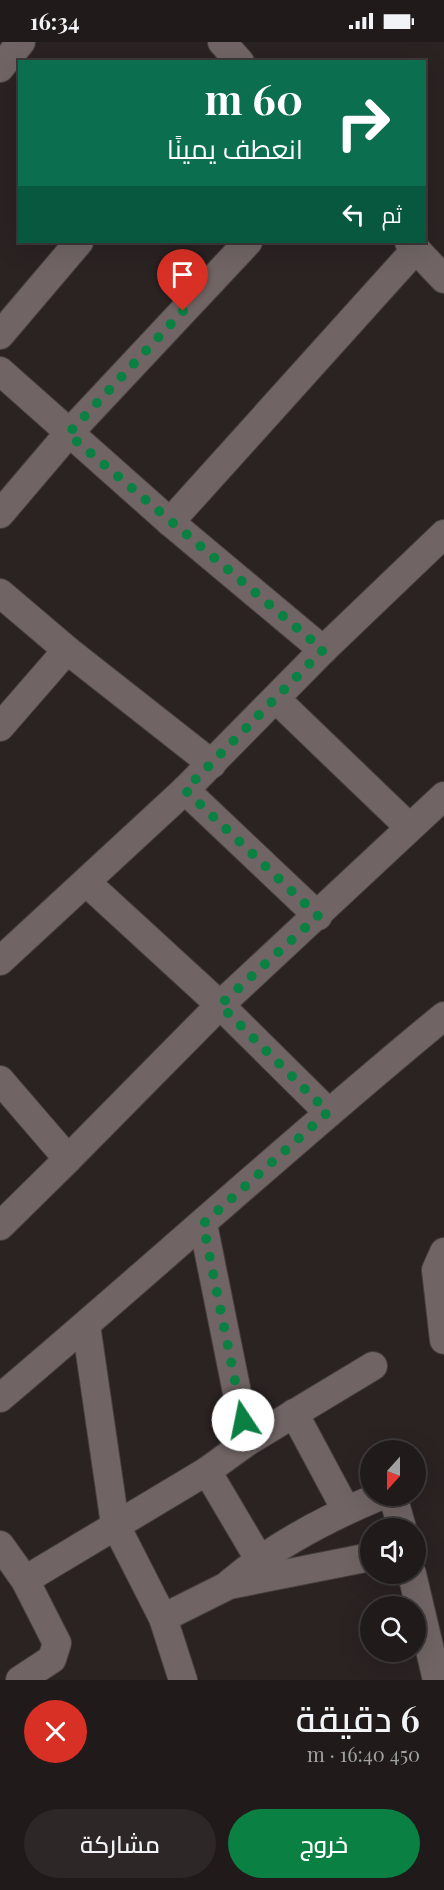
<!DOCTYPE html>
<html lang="ar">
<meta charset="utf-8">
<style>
:root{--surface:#201a1a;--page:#2d2727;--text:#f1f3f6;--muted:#a2a1a2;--line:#3d3839;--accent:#0b8043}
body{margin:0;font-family:"Playfair Display",Cairo,serif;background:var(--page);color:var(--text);direction:rtl;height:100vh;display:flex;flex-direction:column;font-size:22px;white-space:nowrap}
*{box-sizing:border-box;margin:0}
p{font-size:20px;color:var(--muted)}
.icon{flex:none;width:33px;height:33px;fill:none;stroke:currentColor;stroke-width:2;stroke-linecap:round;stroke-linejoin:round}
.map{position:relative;height:1638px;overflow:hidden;direction:ltr}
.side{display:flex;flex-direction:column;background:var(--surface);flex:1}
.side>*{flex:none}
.guide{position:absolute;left:18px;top:18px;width:408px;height:183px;border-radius:0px;box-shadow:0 6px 24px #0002,0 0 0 2px var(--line);direction:rtl;background:#0b6e4f;color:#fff;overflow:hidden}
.needle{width:39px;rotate:201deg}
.buttons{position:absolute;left:360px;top:1398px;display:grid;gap:12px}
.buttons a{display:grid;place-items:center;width:66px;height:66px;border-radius:50%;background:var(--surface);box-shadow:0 6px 24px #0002,0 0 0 2px var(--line);font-size:30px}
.pin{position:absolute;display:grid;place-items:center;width:51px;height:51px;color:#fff;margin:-62px -26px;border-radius:50% 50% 50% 0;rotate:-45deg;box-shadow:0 0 6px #0007}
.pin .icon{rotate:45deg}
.me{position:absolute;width:66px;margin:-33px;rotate:349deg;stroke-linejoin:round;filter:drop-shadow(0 0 4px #0008)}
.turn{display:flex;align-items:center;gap:21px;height:126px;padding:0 24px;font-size:27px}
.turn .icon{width:78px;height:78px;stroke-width:2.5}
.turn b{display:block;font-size:42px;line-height:51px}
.then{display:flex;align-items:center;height:57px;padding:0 24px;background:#0003;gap:12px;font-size:22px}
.round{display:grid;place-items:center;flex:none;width:63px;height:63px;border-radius:32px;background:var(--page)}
.overview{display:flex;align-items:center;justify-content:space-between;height:102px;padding:0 24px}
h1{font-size:36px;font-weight:600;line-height:45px}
.primary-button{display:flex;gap:12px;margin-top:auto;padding:12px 24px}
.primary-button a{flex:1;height:69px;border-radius:36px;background:var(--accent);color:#fff;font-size:24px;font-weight:600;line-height:69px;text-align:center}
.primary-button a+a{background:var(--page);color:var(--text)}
.status{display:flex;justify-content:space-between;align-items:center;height:42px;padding:0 30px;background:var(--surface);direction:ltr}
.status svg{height:16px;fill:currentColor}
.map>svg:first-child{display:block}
</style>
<div class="status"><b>16:34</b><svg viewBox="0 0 49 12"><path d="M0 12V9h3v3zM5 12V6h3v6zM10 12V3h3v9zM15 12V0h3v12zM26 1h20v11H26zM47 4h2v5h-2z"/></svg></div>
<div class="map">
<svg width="444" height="1638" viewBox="0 0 444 1638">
<rect width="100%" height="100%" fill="#2b2222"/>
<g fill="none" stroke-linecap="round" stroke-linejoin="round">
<defs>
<g id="minor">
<polyline points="222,0 240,20"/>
<polyline points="0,26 21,0"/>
<polyline points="409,200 444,237"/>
<polyline points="0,293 79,200"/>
<polyline points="0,329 170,480 323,608"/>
<polyline points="0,472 68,392 248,200"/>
<polyline points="170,480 416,207"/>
<polyline points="0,551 67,608 212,722"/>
<polyline points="277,658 409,785"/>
<polyline points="0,685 67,608"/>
<polyline points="185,748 318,874"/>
<polyline points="0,919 185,748 323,608 444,492"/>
<polyline points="0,1038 68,1117 0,1184"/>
<polyline points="328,1070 220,963 444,754"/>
<polyline points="68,1117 220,963 86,840"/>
<polyline points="444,1210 436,1228 444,1298"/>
<polyline points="86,1283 115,1482 163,1576 183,1638"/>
<path d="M0,1356C149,1230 293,1098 444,974"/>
<polyline points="294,1371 346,1468"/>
<polyline points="247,1400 373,1324"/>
<polyline points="207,1429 259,1517"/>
<polyline points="393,1454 402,1486"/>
<polyline points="0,1503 25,1538"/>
<polyline points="412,1532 437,1638"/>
<path d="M230,1541C274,1504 327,1476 380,1454"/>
<polyline points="163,1576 229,1543 370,1515"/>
<polyline points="20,1638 52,1617 57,1601 25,1538 207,1429 247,1400 203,1182"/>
</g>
</defs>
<use href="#minor" stroke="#47403f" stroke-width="30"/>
<use href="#minor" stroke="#706564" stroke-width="28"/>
</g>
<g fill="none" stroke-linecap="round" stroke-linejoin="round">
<polyline stroke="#0b8043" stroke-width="10" stroke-dasharray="0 18" points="183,269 68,392 323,608 185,748 318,874 220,963 328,1070 203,1182 243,1378"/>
</g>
</svg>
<div class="buttons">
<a><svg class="needle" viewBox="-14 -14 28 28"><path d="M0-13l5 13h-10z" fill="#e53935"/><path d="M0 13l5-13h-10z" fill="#a2a1a2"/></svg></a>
<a><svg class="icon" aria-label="sound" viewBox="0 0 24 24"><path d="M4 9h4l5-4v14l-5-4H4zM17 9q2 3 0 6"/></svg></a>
<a><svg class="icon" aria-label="search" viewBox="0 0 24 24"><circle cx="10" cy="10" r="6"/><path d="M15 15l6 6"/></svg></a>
</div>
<div class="pin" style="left:183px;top:269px;background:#d93025"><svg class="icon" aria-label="arrive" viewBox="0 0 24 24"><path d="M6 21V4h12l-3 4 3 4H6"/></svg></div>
<svg class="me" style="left:243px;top:1378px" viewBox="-20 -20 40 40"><circle r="19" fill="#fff"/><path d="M0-13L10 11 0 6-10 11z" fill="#0b8043"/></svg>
<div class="guide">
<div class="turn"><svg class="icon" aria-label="right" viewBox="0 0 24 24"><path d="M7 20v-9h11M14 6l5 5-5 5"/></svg><div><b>60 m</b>انعطف يمينًا</div></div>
<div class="then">ثم<svg class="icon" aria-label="left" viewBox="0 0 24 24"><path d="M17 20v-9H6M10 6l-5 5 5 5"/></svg></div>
</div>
</div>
<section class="side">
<div class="overview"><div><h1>6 دقيقة</h1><p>450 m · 16:40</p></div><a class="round" style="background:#d93025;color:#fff"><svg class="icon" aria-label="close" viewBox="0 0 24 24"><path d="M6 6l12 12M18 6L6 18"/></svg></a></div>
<div class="primary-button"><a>خروج</a><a>مشاركة</a></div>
</section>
